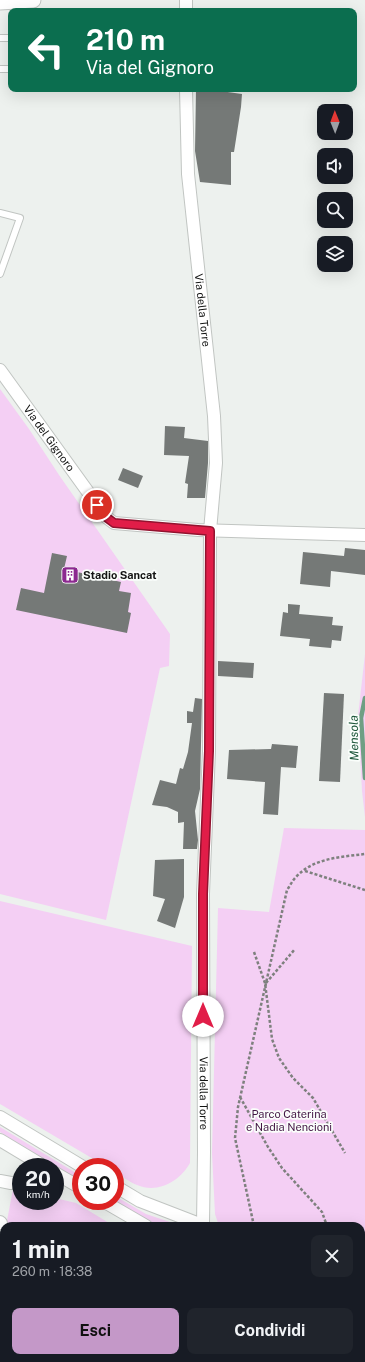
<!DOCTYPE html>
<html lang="it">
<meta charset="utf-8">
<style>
:root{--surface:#171b24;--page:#20242c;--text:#f1f3f6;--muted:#9ea1a6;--accent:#c498c8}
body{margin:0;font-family:"Public Sans",sans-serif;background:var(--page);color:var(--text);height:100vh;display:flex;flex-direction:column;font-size:15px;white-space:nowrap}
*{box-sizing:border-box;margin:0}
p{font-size:13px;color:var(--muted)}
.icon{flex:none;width:22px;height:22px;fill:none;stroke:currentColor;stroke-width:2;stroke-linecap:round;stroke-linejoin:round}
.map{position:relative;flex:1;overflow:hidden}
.details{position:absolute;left:0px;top:1222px;width:365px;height:140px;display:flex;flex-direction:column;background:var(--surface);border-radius:12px 12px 0 0;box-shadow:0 4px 16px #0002}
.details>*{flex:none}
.top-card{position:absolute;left:8px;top:8px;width:349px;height:84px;border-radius:8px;box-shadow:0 4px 16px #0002;background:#0b6e4f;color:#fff;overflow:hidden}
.needle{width:26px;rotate:359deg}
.fabs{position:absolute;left:317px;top:104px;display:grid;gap:8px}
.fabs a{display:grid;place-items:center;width:36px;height:36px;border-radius:8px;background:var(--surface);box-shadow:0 4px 16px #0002;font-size:20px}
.speed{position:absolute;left:12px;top:1158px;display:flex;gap:8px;font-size:20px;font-weight:700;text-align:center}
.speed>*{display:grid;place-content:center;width:52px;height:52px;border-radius:50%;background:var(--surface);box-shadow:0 4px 16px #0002;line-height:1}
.speed small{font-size:10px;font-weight:400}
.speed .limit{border:6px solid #d22;background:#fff;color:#111}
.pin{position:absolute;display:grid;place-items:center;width:34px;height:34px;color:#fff;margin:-17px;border:2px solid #fff;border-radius:50%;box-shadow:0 1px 4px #0007}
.me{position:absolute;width:44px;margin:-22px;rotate:0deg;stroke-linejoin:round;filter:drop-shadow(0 0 3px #0008)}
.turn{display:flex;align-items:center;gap:14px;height:84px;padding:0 12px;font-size:18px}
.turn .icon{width:52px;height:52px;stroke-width:2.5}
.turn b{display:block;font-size:28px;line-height:34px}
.round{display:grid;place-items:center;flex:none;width:42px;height:42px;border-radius:8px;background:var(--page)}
.head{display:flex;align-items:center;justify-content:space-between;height:68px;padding:0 12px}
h1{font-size:24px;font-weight:700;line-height:30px}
.primary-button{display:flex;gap:8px;margin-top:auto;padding:8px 12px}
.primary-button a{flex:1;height:46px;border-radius:8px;background:var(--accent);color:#111;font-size:16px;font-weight:700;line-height:46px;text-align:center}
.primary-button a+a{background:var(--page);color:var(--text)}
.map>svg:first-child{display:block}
</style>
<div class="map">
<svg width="365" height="1362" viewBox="0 0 365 1362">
<rect width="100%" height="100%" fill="#edf1ee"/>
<g fill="#f4cff4">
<polygon points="0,389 29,429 59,475 170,634 169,666 160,668 106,920 0,894"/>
<polygon points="365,654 365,817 362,791 358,716"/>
<polygon points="284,828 365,830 365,1341 361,1339 361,1226 219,1226 215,1214 212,1153 218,908 269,912"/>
<path d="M0,901L192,946L190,1163C180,1181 158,1194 137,1185C129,1182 122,1176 115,1172V1167H107L0,1104Z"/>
<polygon points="0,1127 81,1176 81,1181 0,1132"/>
<polygon points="13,1189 21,1191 21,1201 55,1201 55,1198 76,1203 114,1226 6,1226"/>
<polygon points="115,1196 146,1214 182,1226 157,1226 114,1201"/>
<polygon points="48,1358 187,1358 186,1362 47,1362"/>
<polygon points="222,1358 351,1358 357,1362 222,1362"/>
</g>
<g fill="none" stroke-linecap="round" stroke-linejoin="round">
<polyline stroke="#6f9f84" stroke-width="4.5" points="365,698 361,718 365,778"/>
</g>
<g fill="#757977">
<polygon points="196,89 206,89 242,94 241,107 234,152 231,152 231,185 200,182 195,151"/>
<polygon points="165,426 185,427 184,438 208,441 208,463 205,498 187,498 188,484 185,483 189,456 164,455"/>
<polygon points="123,468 143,476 138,488 118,480"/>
<polygon points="345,548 365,550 365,575 331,571 330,587 300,584 303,552 344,556"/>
<polygon points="52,553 67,556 64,569 121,582 119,591 131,593 128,612 131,613 127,633 16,610 21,588 44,593"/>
<polygon points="288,604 300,605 299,614 333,617 332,625 343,626 341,641 332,640 331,648 309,646 310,639 280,636 283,612 288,613"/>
<polygon points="218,661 254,663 253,678 218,676"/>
<polygon points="324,693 344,694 340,782 319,781"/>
<polygon points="195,698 202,699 200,789 195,811 198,840 197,849 183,849 184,822 178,823 178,812 167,807 152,805 160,780 176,784 180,768 183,769 188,752 192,723 187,723 187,711 193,712"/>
<polygon points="272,744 298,746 296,768 281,767 278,815 263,814 265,782 227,779 229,750 271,749"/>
<polygon points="184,859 184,897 175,928 157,921 165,899 153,896 155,860"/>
</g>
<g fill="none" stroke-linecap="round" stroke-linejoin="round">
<defs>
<g id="service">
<polyline points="0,38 11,38"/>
<polyline points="0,69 11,69"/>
<polyline points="0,213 20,218 0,274"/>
</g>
<g id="minor">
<polyline points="186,0 186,11"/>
<path id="s1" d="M186,89L188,174L214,416L216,463L210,531L209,751L203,894L204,1152L203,1224"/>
<path id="s2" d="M0,370L106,517L114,523L198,530L365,535"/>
<polyline points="0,1117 83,1167"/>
<polyline points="0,1140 45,1167"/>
<polyline points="55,1173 81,1188"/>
<polyline points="0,1181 11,1183"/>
<polyline points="115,1186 140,1201 197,1223"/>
<polyline points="103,1201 146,1226"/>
<polyline points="0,1222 1,1223"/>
<polyline points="361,1353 365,1356"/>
</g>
<polyline id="tertiary" points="0,2 33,0"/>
</defs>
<use href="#service" stroke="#c1c5c2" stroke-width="8"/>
<use href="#minor" stroke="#c1c5c2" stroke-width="14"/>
<use href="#tertiary" stroke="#c1c5c2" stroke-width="17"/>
<g stroke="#7e807e" stroke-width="2.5" stroke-dasharray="3 2" stroke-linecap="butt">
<polyline points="305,871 365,890"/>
<polyline points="254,952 265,983 272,1039 279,1058 293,1078 313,1098 345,1153"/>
<polyline points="266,983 295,949"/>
<polyline points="240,1097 268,1147 282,1168 322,1212 327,1226"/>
<path d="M254,1226L235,1138L238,1107L287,890C290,886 292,881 296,877C313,858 341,857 365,854"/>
<polyline points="361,1269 365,1270"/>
<polyline points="361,1289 365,1291"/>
<polyline points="361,1317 365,1320"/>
<polyline points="247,1362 248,1358"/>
</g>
<use href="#service" stroke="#fff" stroke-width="6"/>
<use href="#minor" stroke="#fff" stroke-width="12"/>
<use href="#tertiary" stroke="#fff" stroke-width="15"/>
</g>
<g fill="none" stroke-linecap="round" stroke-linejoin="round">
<defs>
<polyline id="route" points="97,505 106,517 114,523 210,531 209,751 203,894 203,1016"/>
</defs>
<use href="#route" stroke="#92132f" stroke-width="10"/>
<use href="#route" stroke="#e11d48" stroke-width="7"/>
</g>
<defs>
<symbol id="building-square" viewBox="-11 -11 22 22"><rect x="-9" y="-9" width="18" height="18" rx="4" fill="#8c2990" stroke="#fafefb"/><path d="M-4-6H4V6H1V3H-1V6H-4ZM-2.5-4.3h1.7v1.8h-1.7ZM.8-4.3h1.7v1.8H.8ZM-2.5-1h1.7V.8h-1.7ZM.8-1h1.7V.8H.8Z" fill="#fff"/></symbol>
</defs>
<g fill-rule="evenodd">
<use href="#building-square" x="60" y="565" width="20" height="20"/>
</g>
<g text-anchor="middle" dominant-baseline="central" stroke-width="3.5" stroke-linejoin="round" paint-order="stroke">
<g font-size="11" fill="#131413" stroke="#fafefb">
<text stroke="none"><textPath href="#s1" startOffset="222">Via della Torre</textPath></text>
<text stroke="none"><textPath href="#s2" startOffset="84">Via del Gignoro</textPath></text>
<text stroke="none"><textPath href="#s1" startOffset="1006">Via della Torre</textPath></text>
</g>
<g font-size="11" font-weight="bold" fill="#131413" stroke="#fafefb" text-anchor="start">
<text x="83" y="575">Stadio Sancat</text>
</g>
<g font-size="11" fill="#431645" stroke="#fafefb">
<text x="289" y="1114">Parco Caterina<tspan x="289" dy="13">e Nadia Nencioni</tspan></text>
</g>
<g font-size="12" font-style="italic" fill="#1b5539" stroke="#fafefb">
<text transform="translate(354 738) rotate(-91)">Mensola</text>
</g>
</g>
</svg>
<div class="fabs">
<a><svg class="needle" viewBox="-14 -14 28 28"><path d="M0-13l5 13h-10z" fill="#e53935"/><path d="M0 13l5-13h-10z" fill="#9ea1a6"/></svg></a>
<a><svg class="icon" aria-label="sound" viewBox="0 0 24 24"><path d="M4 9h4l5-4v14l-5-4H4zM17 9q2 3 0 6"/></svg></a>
<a><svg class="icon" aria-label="search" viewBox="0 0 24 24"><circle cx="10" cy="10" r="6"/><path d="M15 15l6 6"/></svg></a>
<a><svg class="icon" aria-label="layers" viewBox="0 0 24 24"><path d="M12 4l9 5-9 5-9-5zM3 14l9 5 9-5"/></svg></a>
</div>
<div class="speed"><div>20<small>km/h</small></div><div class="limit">30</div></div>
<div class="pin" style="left:97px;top:505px;background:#d93025"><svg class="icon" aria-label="arrive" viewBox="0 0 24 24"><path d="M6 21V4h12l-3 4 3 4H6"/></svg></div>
<svg class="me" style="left:203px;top:1016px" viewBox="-20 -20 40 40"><circle r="19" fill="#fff"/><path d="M0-13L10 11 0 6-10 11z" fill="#e11d48"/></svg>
<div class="top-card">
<div class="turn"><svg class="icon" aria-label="left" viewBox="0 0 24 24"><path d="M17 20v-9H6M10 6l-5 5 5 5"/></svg><div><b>210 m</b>Via del Gignoro</div></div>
</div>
<section class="details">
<div class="head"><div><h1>1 min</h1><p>260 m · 18:38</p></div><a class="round"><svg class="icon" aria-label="close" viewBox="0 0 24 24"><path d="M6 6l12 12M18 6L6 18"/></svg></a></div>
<div class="primary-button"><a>Esci</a><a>Condividi</a></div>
</section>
</div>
